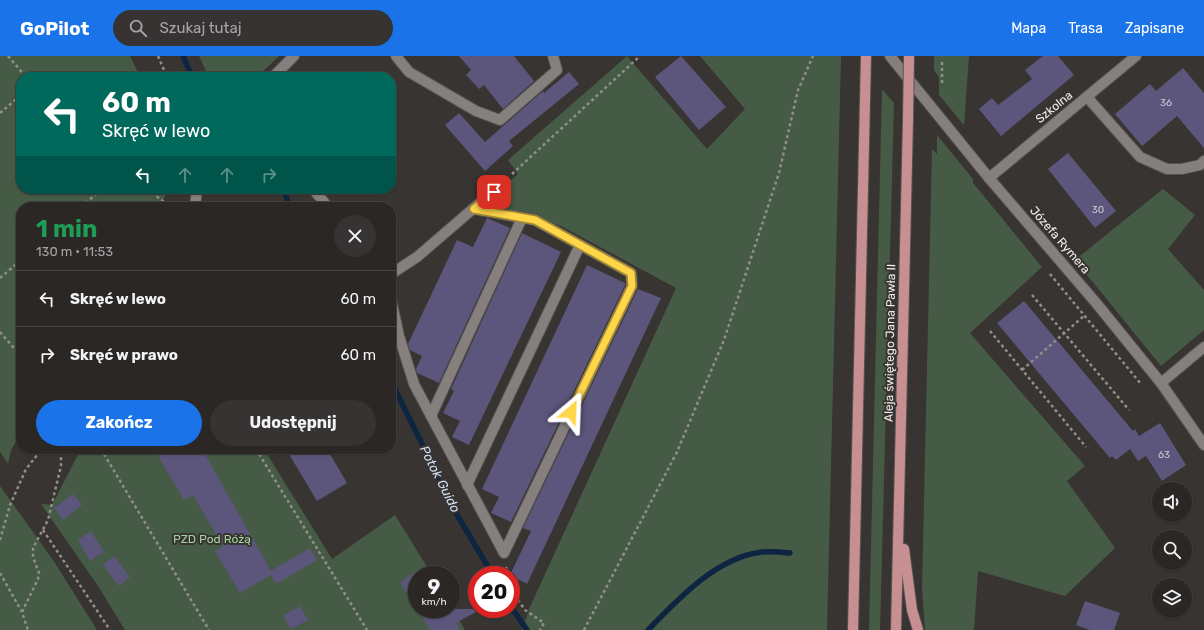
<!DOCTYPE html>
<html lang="pl">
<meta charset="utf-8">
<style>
:root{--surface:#2a2725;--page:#363332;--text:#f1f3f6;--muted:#a5a5a7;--line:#464442;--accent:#1a73e8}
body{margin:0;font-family:Rubik,sans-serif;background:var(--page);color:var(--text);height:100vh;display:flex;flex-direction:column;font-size:15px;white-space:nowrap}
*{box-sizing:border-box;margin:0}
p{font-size:13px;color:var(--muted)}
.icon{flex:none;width:22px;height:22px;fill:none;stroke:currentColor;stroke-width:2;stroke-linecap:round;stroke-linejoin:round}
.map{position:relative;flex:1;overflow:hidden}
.drawer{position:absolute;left:16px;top:146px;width:380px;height:252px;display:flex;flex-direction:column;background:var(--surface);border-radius:16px;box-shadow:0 1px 3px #0004,0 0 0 1px var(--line)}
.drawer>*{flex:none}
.banner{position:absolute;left:16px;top:16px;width:380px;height:122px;border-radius:16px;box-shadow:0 1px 3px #0004,0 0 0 1px var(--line);background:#00695c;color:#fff;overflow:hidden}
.controls{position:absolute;left:1152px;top:426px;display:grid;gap:8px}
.controls a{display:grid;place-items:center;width:40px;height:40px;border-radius:50%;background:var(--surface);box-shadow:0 1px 3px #0004,0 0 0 1px var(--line);font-size:20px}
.speed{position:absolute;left:408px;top:510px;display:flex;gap:8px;font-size:20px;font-weight:700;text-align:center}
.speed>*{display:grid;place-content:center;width:52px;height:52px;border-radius:50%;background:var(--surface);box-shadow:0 1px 3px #0004,0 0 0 1px var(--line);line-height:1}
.speed small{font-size:10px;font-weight:400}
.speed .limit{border:6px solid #d22;background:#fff;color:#111}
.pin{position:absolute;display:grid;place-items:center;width:34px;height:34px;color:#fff;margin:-17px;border-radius:8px;box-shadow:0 2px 6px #0006}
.me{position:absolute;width:44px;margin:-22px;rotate:26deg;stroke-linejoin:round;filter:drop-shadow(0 0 3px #0008)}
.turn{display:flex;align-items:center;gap:14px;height:84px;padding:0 20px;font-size:18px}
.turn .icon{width:52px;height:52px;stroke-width:2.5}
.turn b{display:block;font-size:28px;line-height:34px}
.lanes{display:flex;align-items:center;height:38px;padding:0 20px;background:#0003;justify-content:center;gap:20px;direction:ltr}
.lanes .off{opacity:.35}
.round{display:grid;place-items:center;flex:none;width:42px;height:42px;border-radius:21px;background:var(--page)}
.headline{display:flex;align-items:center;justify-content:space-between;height:68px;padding:0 20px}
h1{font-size:24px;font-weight:700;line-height:30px;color:#1e9e55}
.action{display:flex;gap:8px;margin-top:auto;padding:8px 20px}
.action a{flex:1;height:46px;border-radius:24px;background:var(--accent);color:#fff;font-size:16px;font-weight:700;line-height:46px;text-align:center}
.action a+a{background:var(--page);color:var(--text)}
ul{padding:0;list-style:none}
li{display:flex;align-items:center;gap:12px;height:56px;padding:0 20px;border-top:1px solid var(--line)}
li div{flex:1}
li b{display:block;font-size:15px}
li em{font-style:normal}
header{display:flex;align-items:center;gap:24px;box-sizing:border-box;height:56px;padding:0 20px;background:var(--accent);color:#fff}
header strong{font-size:19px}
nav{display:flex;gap:22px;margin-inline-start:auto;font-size:14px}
.search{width:280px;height:36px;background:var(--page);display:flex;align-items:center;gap:10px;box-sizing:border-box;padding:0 14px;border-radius:22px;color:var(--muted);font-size:15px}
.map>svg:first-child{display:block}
</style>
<header>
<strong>GoPilot</strong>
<div class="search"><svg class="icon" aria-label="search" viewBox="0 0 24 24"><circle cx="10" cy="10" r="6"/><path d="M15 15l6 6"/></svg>Szukaj tutaj</div>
<nav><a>Mapa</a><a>Trasa</a><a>Zapisane</a></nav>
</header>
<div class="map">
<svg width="1204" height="574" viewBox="0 0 1204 574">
<rect width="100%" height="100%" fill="#383431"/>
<g fill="#465b46">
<polygon points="0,0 130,0 140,21 21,21 21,133 164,133 168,135 159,151 21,151 21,378 11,394 8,408 0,396"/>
<polygon points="199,0 279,0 257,21 209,21"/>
<polygon points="627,0 707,93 745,53 700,0 841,0 827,574 522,574 530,551 676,232 561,170 486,147 518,118 508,104"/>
<polygon points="934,0 969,0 964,69 939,39 939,21 934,14"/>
<polygon points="882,33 894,47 880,574 869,574"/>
<polygon points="937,79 973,123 973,127 1042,211 970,277 1085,410 1067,425 1115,492 1065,540 978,515 974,574 925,574 922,533 932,93 937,98"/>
<polygon points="1163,133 1195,159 1168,193 1204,234 1204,274 1161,310 1075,204"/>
<polygon points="81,393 264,393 332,503 395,459 432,519 417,519 417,553 451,553 451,550 465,574 125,574 98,530 41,448 52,449"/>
<polygon points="0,430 53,504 97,574 0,574"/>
</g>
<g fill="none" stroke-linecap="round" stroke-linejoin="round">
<g stroke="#0e2541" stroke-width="5.5">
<polyline points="183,0 192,21"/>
<polyline points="284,133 289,151"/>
<polyline points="391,325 457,459 493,519"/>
<polyline points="511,551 527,574"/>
<path d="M648,574C678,543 717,501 762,496C771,495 781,496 790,497"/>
</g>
</g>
<g fill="#5c567c">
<polygon points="459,0 514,0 534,25 503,53 484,29 479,33 466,19 471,14"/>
<polygon points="681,0 726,51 699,74 655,21"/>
<polygon points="1043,0 1058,0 1074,19 1001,80 979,53 992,42 998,49 1032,23 1025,14"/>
<polygon points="1183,12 1204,37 1204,92 1177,60 1142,90 1115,58 1150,28 1156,35"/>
<polygon points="569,16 579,28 509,85 513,90 485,115 445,69 459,57 485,86 543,35 544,37"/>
<polygon points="1068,97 1116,155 1095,172 1048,113"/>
<polygon points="487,162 510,172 439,327 417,317 416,313 422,300 410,294 408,288 457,184 473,191"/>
<polygon points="522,177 561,196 469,389 452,381 460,365 443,357 454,335 451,333"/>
<polygon points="587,209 625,227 625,229 511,466 491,457 499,441 482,433"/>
<polygon points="638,233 661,242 527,528 510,519 531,475 523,472"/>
<polygon points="1024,245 1133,375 1135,373 1139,380 1160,367 1186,409 1162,425 1146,400 1138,405 1130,393 1116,404 1112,400 1110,402 997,267"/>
<polygon points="154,393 202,393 271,515 310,492 317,504 276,528 271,519 240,537 215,495 223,490 193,439 184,444"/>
<polygon points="286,393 327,393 347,427 317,445"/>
<polygon points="73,438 82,449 63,464 54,452"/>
<polygon points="91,475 104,496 90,505 78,484"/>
<polygon points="114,500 130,521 119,530 103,509"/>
<polygon points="417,515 417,552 400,526"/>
<polygon points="1085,545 1120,557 1114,574 1090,574 1076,569"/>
<polygon points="300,550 308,564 291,573 283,560"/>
<polygon points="419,553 481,553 456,567 460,574 430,574"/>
</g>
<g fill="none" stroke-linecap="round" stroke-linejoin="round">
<defs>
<g id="lane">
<polyline points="396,0 409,16 476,55 500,64 557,14 553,0"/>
<polyline points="1087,41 1140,101 1167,113 1182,113 1200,109 1204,105"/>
<polyline points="313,133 328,151"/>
<polyline points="391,218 417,201 503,127"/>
<polyline points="391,243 399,280 414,328 504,497 632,230 631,217 535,164 474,153"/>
<polyline points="431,360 522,162"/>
<polyline points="467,429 580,189"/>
</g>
<g id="street">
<polyline points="890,0 989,122 1097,248 1161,327 1204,389"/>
<polyline points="273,21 294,0"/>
<polyline points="989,122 1136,0"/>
<polyline points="195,151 197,133"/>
<polyline points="1161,327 1204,291"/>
</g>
<g id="primary">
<polyline points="904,493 912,554 918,574"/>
<polyline points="853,574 866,0"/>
<polyline points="896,574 908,64"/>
</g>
</defs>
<use href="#lane" stroke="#565250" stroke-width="12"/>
<use href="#street" stroke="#565250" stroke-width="12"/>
<use href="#primary" stroke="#565250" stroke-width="12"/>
<g stroke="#918e8c" stroke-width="2.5" stroke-dasharray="3 3" stroke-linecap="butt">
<polyline points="8,0 26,21"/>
<polyline points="158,0 167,21"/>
<polyline points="942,27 942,3"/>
<polyline points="0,57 21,39"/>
<polyline points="512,118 640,0"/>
<polyline points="147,133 171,151"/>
<polyline points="81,151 102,133"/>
<polyline points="1050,218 1141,328"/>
<polyline points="0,222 21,204"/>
<polyline points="1032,239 1129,354"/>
<polyline points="990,275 1086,391"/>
<polyline points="0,276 21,300"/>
<polyline points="1022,314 1085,259"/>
<polyline points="101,393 209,574"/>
<polyline points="256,393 367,574"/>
<polyline points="43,474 110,574"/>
<polyline points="0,484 10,449 26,413 42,393"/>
<polyline points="506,511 508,519"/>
<polyline points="0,517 22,556 28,574"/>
<polyline points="511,534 525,554 544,567 540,574"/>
<polyline points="22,556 38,523 39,517 33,501 33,492 48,464 61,410 61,393"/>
<polyline points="584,574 677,396 724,284 779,117 798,34 813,0"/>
</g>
<use href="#lane" stroke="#85807e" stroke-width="10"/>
<use href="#street" stroke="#85807e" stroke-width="10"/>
<use href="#primary" stroke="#c78f92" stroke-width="10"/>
<defs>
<polyline id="primary-bridge" points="908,64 909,0"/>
</defs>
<use href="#primary-bridge" stroke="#565250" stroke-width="12" stroke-linecap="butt"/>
<use href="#primary-bridge" stroke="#c78f92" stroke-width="10"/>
</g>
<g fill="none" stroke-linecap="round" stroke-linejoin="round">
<defs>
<polyline id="route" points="494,136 474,153 535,164 631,217 632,230 571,356"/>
</defs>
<use href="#route" stroke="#a68a30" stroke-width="10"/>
<use href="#route" stroke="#ffd54a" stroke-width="7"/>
</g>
<g text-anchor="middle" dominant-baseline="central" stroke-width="4" stroke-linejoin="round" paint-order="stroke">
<g font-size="10" fill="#ccc9d1">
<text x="1166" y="47">36</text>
<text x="1098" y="154">30</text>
<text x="1164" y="399">63</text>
</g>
<g font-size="12" fill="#f1efed" stroke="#383431">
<text transform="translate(1054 51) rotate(-39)">Szkolna</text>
<text transform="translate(1060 184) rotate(49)">Józefa Rymera</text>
<text transform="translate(890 287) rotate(-89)">Aleja świętego Jana Pawła II</text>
</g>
<g font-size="12" fill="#a0d4a0" stroke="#383431">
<text x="212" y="483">PZD Pod Różą</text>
</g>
<g font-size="13" font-style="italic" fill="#cedff6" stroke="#383431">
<text transform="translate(440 423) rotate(63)">Potok Guido</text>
</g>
</g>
</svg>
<div class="controls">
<a><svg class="icon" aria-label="sound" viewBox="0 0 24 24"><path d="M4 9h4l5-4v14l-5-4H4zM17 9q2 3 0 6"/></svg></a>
<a><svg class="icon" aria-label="search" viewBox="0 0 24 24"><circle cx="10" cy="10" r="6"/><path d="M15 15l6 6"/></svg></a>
<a><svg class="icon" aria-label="layers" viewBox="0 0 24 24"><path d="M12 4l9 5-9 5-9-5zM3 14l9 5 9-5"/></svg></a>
</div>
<div class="speed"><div>9<small>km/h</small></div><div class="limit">20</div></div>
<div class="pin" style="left:494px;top:136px;background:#d93025"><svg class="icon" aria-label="arrive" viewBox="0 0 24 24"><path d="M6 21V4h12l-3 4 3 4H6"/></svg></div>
<svg class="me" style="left:571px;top:356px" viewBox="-20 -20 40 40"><path d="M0-17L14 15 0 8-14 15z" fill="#ffd54a" stroke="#fff" stroke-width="4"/></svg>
<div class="banner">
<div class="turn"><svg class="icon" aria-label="left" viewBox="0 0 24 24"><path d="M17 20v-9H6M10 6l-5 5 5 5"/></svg><div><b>60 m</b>Skręć w lewo</div></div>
<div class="lanes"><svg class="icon" aria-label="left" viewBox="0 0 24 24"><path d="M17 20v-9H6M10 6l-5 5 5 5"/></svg><svg class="icon off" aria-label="ahead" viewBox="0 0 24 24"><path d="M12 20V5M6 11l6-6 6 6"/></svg><svg class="icon off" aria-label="ahead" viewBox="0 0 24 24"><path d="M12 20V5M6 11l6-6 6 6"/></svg><svg class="icon off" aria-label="right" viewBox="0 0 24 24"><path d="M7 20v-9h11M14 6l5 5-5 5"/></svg></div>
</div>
<section class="drawer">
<div class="headline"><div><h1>1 min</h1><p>130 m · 11:53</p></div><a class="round"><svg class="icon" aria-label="close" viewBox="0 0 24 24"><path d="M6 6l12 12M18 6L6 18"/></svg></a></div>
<ul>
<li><svg class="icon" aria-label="left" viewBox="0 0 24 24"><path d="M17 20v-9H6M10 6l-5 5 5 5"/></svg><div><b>Skręć w lewo</b></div><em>60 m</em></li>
<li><svg class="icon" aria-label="right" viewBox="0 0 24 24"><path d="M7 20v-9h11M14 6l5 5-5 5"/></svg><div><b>Skręć w prawo</b></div><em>60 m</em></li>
</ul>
<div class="action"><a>Zakończ</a><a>Udostępnij</a></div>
</section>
</div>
